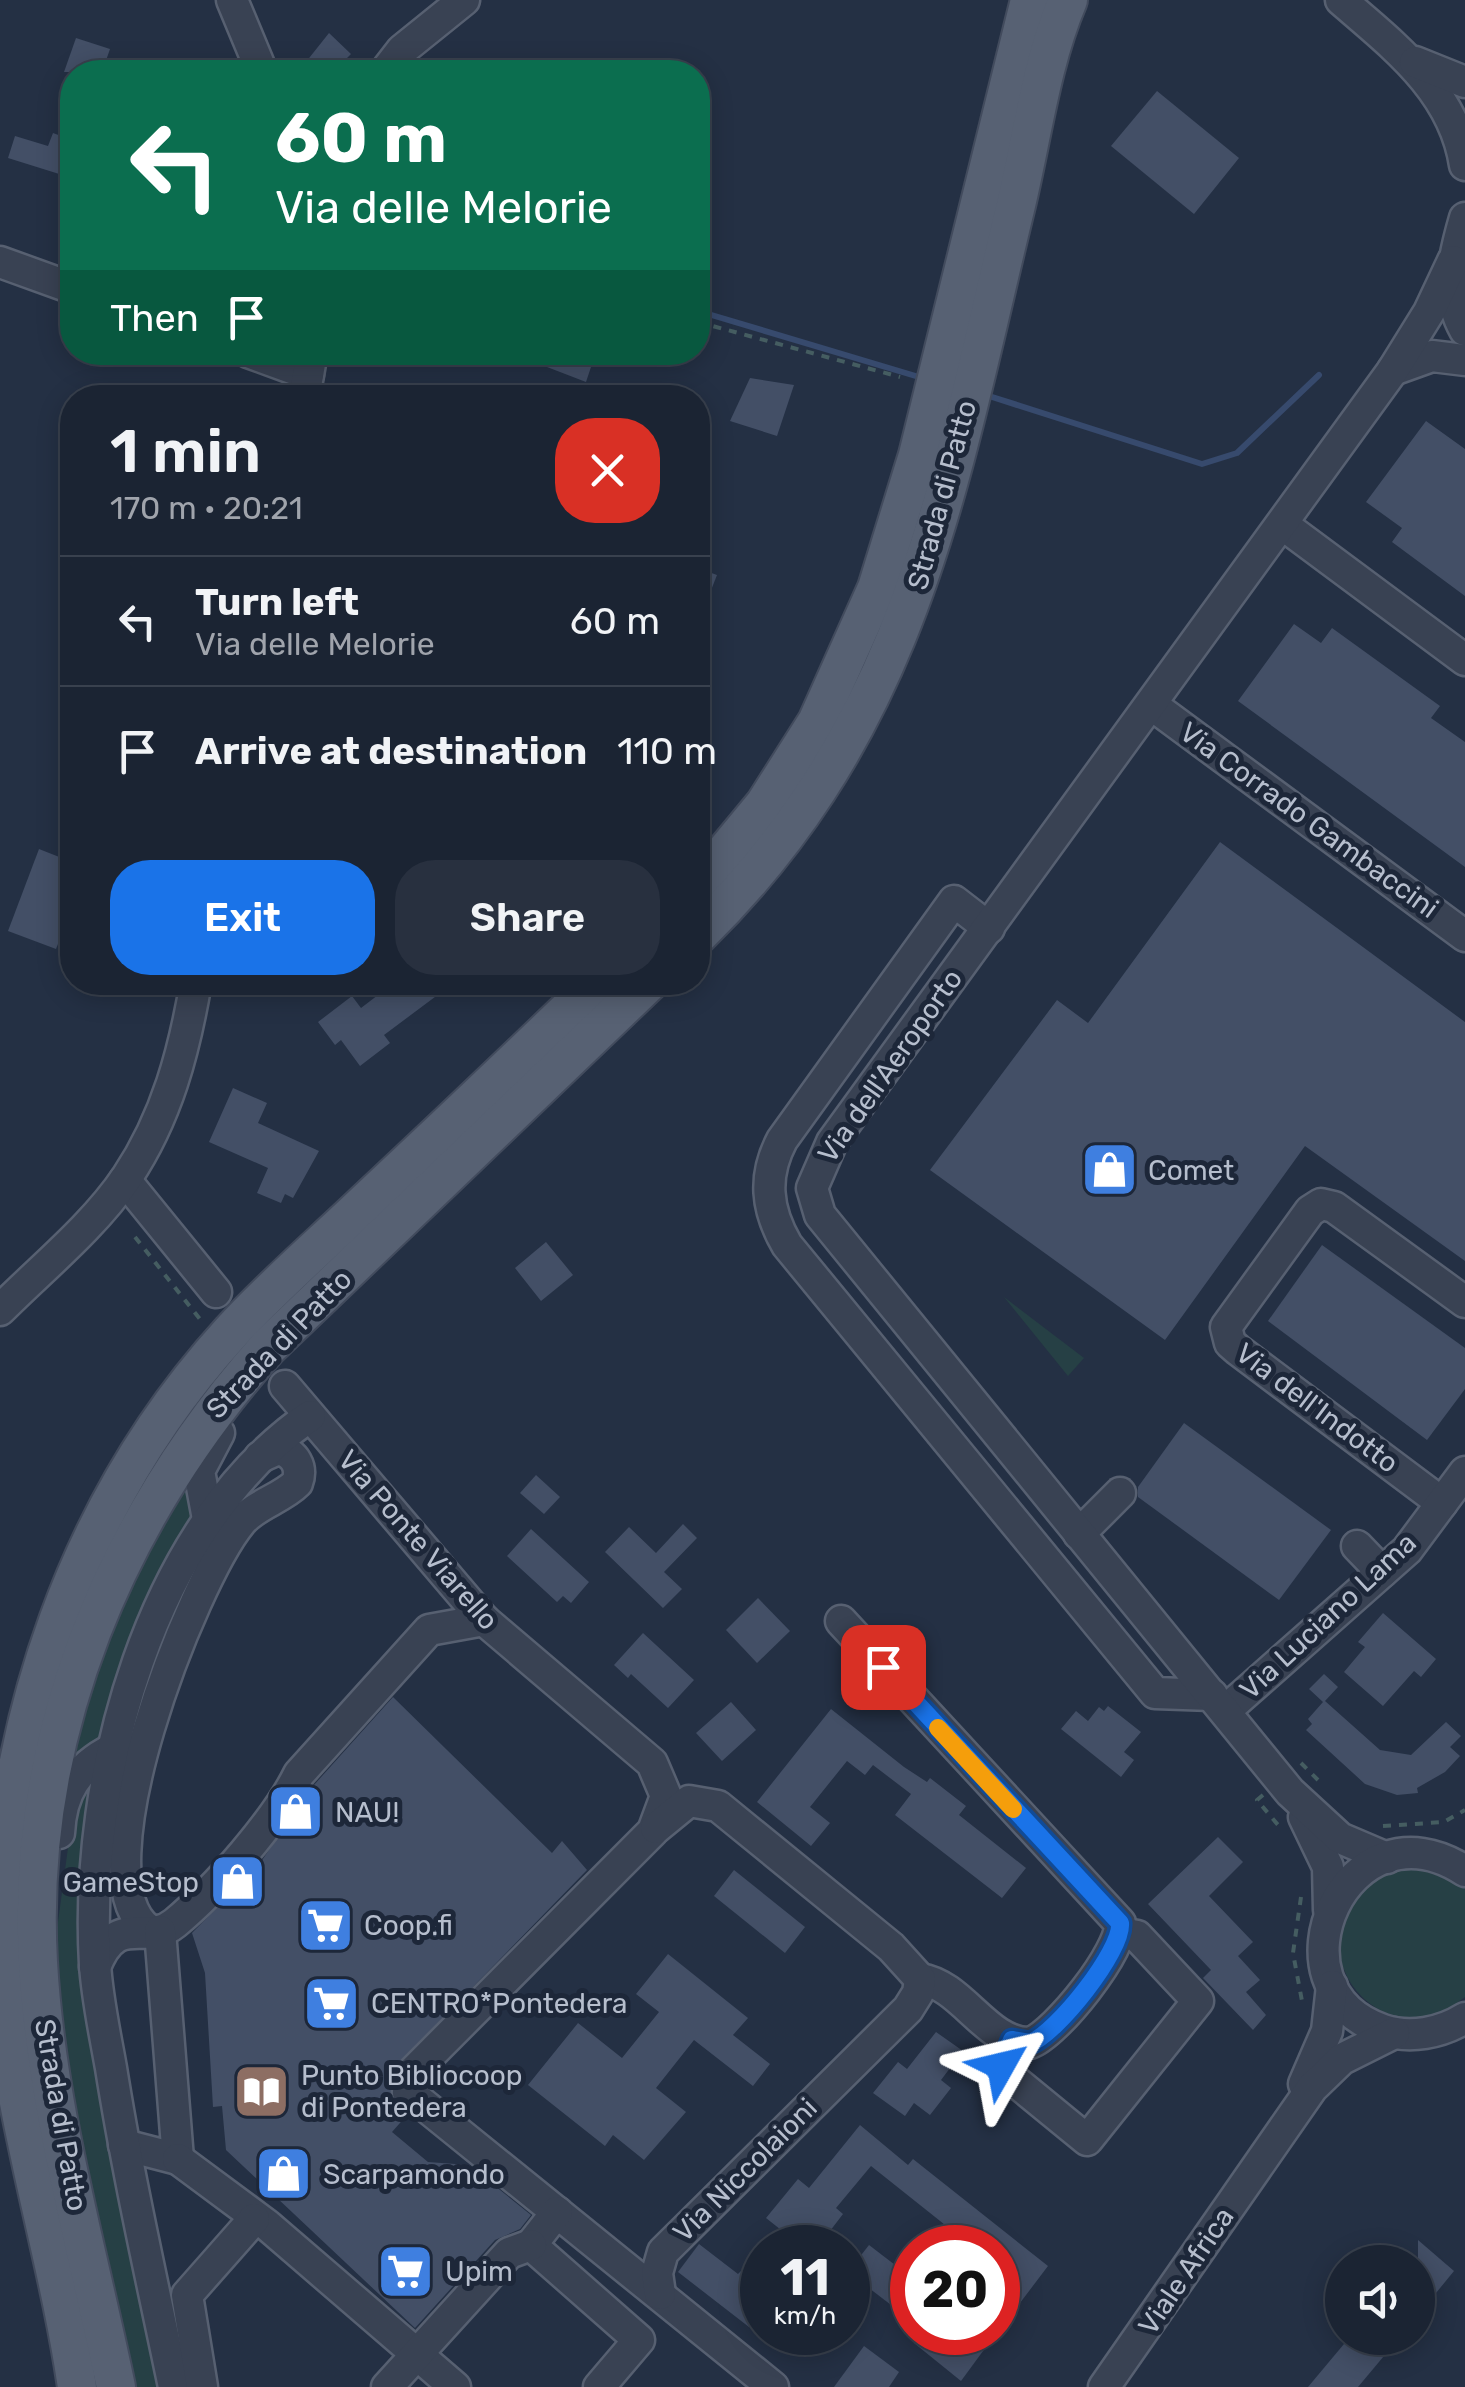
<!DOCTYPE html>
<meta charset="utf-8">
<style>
:root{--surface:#1b2433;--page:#28303f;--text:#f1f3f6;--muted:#a0a4ac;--line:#39414e;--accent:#1a73e8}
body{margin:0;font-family:Rubik,sans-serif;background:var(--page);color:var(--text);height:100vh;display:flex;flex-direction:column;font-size:38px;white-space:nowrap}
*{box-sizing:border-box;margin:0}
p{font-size:32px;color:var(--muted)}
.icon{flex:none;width:55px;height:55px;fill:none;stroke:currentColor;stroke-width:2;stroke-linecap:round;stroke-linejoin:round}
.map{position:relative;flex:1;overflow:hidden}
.drawer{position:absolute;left:60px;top:385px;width:650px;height:610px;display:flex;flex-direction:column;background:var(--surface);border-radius:40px;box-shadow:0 5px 25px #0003,0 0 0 2px var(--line)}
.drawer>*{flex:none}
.guide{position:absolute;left:60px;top:60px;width:650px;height:305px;border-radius:40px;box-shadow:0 5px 25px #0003,0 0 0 2px var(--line);background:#0b6e4f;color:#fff;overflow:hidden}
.buttons{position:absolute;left:1325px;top:2245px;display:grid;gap:20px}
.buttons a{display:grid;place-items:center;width:110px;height:110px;border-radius:50%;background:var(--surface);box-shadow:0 5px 25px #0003,0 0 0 2px var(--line);font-size:50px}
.speed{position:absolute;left:740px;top:2225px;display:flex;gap:20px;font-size:50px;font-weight:700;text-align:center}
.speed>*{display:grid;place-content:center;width:130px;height:130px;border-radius:50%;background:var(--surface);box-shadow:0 5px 25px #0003,0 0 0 2px var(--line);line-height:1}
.speed small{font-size:25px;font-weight:400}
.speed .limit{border:15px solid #d22;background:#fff;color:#111}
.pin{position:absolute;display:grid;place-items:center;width:85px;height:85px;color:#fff;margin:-42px;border-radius:20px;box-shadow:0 5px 15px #0006}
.me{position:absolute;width:110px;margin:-55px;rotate:53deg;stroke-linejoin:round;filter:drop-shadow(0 0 8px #0008)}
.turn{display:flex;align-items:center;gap:35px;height:210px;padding:0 50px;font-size:45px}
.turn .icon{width:130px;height:130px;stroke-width:2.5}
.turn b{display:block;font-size:70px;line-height:85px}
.then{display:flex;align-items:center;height:95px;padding:0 50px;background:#0003;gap:20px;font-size:38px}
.round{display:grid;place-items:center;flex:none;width:105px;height:105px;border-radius:40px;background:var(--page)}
.overview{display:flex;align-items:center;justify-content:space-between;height:170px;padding:0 50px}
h1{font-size:60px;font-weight:600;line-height:75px}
.cta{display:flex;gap:20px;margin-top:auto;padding:20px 50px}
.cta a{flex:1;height:115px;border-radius:40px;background:var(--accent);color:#fff;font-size:40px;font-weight:600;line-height:115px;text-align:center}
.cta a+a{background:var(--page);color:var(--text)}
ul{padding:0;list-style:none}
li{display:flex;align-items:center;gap:30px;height:130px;padding:0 50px;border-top:2px solid var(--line)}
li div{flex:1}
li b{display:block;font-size:38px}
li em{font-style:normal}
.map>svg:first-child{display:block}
</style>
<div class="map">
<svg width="1465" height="2387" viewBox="0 0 1465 2387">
<rect width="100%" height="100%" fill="#243044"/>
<g fill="#264045">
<polygon points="1004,1297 1084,1358 1068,1376"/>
<polygon points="186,1477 198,1516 106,1736 70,1766 109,1622"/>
<polygon points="100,1766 85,1924 165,2387 134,2387 63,2050 55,1944 75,1796"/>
<path d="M1412,1866L1465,1886V1997C1363,2077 1268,1901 1412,1866Z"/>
</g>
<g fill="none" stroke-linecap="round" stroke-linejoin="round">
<g stroke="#374a6d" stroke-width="6">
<polyline points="698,311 919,377"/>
<polyline points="989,396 1202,464 1237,453 1319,375"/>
</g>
</g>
<g fill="#434f66">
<polygon points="329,33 351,54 342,63 352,72 298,72"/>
<polygon points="76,38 110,49 102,72 64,72"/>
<polygon points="1157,91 1239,158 1194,214 1111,146"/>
<polygon points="53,133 72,140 72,178 8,158 15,136 48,146"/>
<polygon points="508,352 596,352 586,382"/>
<polygon points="750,378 794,385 777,436 730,421"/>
<polygon points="1426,421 1465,449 1465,596 1392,542 1402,528 1366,502"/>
<polygon points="698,568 717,575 699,621 698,621"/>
<polygon points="1294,624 1321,643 1332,628 1440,706 1431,718 1465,742 1465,867 1238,701"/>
<polygon points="1220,842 1465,1022 1465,1261 1305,1146 1165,1340 930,1170 1057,1000 1088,1023"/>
<polygon points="39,849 72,862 72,908 56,949 8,931"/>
<polygon points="395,982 455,982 384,1035 390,1043 360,1066 341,1040 335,1045 318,1022 352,996 361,1008"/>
<polygon points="233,1088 267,1103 258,1123 319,1151 293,1198 285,1194 281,1203 257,1193 268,1168 209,1142"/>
<polygon points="546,1242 573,1275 541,1301 515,1268"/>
<polygon points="1322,1245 1465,1348 1465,1389 1427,1440 1268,1321"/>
<polygon points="1184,1423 1331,1530 1279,1600 1138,1497 1138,1487"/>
<polygon points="536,1475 560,1497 544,1514 520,1493"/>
<polygon points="683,1524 697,1538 664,1572 682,1589 663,1608 605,1552 629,1527 656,1553"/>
<polygon points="531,1529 589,1582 571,1603 563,1596 557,1602 507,1556"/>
<polygon points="758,1598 790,1631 757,1663 726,1630"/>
<polygon points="1383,1613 1436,1659 1421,1677 1414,1671 1383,1706 1344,1672 1365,1647 1358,1642"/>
<polygon points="643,1633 694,1680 668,1708 631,1674 628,1678 614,1665"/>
<polygon points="1324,1674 1338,1687 1325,1701 1380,1750 1411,1755 1446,1722 1461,1736 1450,1747 1460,1756 1445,1772 1417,1788 1418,1793 1397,1795 1365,1784 1306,1730 1312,1724 1308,1719 1323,1702 1309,1689"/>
<polygon points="393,1697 552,1853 562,1841 587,1870 395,2067 390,2097 407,2115 392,2132 428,2162 469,2165 531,2215 520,2229 495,2240 415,2328 226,2150 222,2106 213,2107 205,1973 192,1933 258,1866 314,1785"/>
<polygon points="731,1702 756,1730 722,1761 696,1733"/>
<polygon points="1108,1706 1141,1732 1124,1752 1134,1760 1121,1777 1061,1729 1076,1711 1088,1721 1099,1707 1104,1711"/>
<polygon points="831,1709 904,1767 927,1782 930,1778 966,1806 959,1815 1026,1868 1002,1898 895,1815 911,1794 873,1765 865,1775 847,1761 810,1807 830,1823 811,1846 757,1802"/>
<polygon points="1218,1837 1243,1862 1209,1896 1253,1942 1238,1956 1260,1980 1246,1992 1266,2015 1253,2030 1203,1978 1211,1970 1148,1904"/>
<polygon points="734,1870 805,1927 785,1953 714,1896"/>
<polygon points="668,1954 748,2018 733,2035 770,2064 753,2086 694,2040 656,2088 686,2112 644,2160 613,2135 605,2146 528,2085 578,2023 622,2058 659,2012 636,1994"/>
<polygon points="936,2032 963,2051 941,2080 951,2088 930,2115 914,2103 905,2116 873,2093 898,2062 907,2069"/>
<polygon points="860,2125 908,2165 913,2159 1048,2266 998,2332 998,2248 974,2248 871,2166 836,2208 843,2214 817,2248 799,2236 795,2241 766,2218 798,2179 809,2188"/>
<polygon points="1418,2240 1454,2271 1418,2315"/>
<polygon points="699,2244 738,2274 742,2270 762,2285 762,2308 749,2327 678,2272"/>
<polygon points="869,2245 912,2278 912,2321 848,2272"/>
<polygon points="921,2332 997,2332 961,2381 914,2343"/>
<polygon points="1349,2338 1399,2338 1358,2387 1308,2387"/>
<polygon points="864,2346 899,2372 889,2387 834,2387"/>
</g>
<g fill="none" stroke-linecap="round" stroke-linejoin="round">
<defs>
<g id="minor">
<polyline points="232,0 262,72"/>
<path d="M1341,0C1394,46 1454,91 1465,165"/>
<polyline points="1415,62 1465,82"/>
<polyline points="385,72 402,50 464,0"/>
<path d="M1465,218C1454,256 1444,293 1465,330"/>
<polyline points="0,262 72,288"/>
<polyline points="248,352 308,374"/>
<polyline points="1393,370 1432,356 1465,360"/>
<polyline points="304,398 312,352"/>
<polyline points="1282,524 1465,660"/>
<polyline points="1152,705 1465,936"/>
<path d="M989,928L954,901L782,1140C763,1176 766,1209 787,1245L1155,1693L1212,1695"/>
<polyline points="125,1180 216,1292"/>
<path d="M0,1310C42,1268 94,1226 127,1177C167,1117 184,1052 196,982"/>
<polyline points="285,1386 484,1620 652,1763 666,1796 653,1831 413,2072 408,2092 773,2387"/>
<polyline points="1442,1503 1238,1350 1230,1343 1226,1327 1310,1211 1321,1204 1334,1207 1465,1302"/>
<polyline points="208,1519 199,1471 219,1433"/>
<polyline points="1079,1534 1120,1493"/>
<polyline points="1357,1546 1382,1572"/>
<path d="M841,1621L1120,1923C1123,1950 1056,2034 1030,2043C986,2044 963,1985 920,1979"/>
<polyline points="1226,1710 1407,1550 1465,1472"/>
<polyline points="1304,1817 1328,1867 1329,1910"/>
<polyline points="656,1828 689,1801 718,1806 891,1947 920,1979 918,1993 908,2009 663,2252 657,2273 660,2294"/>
<path d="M59,1833C61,1792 77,1767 113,1749"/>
<polyline points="1387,1858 1340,1838 1290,1792 820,1215 812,1188 832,1142 1393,370 1429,312 1453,261"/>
<path d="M1465,1871C1348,1794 1260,1988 1383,2030C1410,2039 1441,2033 1465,2018"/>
<path d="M149,1930C75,1878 192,1581 241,1522C256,1504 281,1499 297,1483C303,1467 295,1453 278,1449L260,1457"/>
<path d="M95,1967C118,1910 144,1948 175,1923C216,1889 276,1821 299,1774L429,1630L484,1620"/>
<polyline points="1011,2040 1001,2059 1004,2072 1087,2140 1198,2001 1137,1936 1121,1933"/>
<polyline points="1304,2084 1327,2031 1332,1986"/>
<polyline points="124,2145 178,2159 160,1931"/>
<polyline points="178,2159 267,2225 455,2387"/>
<polyline points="557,2212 531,2245 639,2340 599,2387"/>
<path d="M174,2387C152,2281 128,2175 111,2068C105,2034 97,1998 95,1964C84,1777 149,1527 310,1416"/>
<polyline points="202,2387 187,2295 254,2219"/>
<polyline points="387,2387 509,2253 531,2245"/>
<polyline points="1104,2387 1312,2088 1342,2059 1394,2033"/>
</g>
<g id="major">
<polyline points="698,885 765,804 817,722 877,588 918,455 1030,0"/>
<path d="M698,935C914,723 948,485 1016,205C1032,138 1041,63 1068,0"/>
<path d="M77,2387C56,2242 6,2100 1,1953C0,1726 78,1500 231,1332C273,1286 321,1245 366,1202C444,1129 521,1056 597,982"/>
<path d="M116,2387C87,2247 46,2106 38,1962C25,1732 117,1517 268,1347L649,982"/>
</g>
</defs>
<use href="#minor" stroke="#576071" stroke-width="35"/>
<use href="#major" stroke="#424b5d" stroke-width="42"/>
<g stroke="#455d61" stroke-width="4" stroke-dasharray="8 8" stroke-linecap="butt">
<polyline points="698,322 900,377"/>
<polyline points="135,1237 203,1323"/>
<polyline points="1301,1763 1320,1782"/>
<polyline points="1263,1795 1257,1800 1278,1825"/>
<polyline points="1383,1826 1444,1822 1465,1810"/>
<polyline points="1301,1897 1293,1953 1302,2001"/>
</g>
<use href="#minor" stroke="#394253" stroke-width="30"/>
<use href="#major" stroke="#576173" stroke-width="38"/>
</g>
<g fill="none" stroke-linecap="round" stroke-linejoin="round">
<defs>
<path id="route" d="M883,1667L1120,1923C1123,1950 1056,2034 1030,2043L1012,2040L1001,2066"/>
</defs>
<use href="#route" stroke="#114b97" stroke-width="25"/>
<use href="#route" stroke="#1a73e8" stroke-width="18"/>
<polyline stroke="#f59e0b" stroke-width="18" points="938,1728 1013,1809"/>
</g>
<defs>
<symbol id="shop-square" viewBox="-11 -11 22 22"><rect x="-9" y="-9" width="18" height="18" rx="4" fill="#3f7fe0" stroke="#1d2739"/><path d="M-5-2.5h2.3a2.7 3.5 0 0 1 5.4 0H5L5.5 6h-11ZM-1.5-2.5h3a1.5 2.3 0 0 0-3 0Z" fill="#fff"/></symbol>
<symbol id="supermarket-square" viewBox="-11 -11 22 22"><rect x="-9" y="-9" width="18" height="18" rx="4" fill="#3f7fe0" stroke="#1d2739"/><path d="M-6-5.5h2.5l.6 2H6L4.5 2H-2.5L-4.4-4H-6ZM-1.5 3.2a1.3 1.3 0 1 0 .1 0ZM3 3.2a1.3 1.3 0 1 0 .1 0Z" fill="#fff"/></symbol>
<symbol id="library-square" viewBox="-11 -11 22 22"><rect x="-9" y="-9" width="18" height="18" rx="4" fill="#8d6e63" stroke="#1d2739"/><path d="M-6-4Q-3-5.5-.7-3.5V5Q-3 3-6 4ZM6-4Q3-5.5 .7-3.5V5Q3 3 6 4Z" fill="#fff"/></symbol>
</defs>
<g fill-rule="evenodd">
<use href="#shop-square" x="1078" y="1138" width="63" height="63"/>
<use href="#shop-square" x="264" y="1780" width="63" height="63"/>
<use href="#shop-square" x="206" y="1850" width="63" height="63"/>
<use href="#supermarket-square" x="294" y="1894" width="63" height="63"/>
<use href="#supermarket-square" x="300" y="1972" width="63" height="63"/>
<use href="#library-square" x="230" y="2060" width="63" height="63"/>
<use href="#shop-square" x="252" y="2142" width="63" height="63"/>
<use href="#supermarket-square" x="374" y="2240" width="63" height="63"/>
</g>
<g text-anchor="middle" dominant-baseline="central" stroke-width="10" stroke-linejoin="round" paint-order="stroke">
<g font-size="28" fill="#b6becd" stroke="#1d2739">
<text transform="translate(942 495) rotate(-75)">Strada di Patto</text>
<text transform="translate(1309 820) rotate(36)">Via Corrado Gambaccini</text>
<text transform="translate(890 1066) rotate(-55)">Via dell'Aeroporto</text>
<text transform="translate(279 1344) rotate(-46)">Strada di Patto</text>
<text transform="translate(1317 1408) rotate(37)">Via dell'Indotto</text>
<text transform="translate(418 1540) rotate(49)">Via Ponte Viarello</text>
<text transform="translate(1328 1616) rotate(-43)">Via Luciano Lama</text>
<text transform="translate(61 2115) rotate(80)">Strada di Patto</text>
<text transform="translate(745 2170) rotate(-45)">Via Niccolaioni</text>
<text transform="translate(1186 2271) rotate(-56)">Viale Africa</text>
</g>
<g font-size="28" fill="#b6becd" stroke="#1d2739" text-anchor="start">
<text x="1148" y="1170">Comet</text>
<text x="335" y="1812">NAU!</text>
<text x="199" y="1882" text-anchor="end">GameStop</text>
<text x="364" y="1925">Coop.fi</text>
<text x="371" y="2003">CENTRO*Pontedera</text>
<text x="301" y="2075">Punto Bibliocoop<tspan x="301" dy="32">di Pontedera</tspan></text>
<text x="323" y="2174">Scarpamondo</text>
<text x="445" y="2271">Upim</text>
</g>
</g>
</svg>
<div class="buttons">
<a><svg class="icon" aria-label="sound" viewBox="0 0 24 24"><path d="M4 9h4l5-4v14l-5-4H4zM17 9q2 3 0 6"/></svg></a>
</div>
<div class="speed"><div>11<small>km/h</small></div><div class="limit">20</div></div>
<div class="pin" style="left:883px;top:1667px;background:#d93025"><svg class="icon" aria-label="arrive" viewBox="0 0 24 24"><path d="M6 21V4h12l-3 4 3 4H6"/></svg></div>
<svg class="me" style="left:1001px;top:2066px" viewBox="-20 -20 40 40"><path d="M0-17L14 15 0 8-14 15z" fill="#1a73e8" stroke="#fff" stroke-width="4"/></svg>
<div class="guide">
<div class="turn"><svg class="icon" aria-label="left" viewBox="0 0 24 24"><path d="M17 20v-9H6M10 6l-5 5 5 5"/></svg><div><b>60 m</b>Via delle Melorie</div></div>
<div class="then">Then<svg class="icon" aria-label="arrive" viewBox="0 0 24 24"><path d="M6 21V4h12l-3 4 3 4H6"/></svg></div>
</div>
<section class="drawer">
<div class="overview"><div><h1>1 min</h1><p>170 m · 20:21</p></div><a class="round" style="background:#d93025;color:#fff"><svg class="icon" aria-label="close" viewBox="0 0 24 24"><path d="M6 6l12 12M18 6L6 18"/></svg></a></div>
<ul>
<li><svg class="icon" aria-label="left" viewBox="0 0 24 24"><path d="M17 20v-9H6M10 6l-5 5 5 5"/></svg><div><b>Turn left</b><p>Via delle Melorie</p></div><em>60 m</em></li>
<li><svg class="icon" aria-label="arrive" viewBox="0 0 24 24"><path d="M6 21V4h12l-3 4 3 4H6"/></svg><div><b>Arrive at destination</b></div><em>110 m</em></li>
</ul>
<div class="cta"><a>Exit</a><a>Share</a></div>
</section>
</div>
